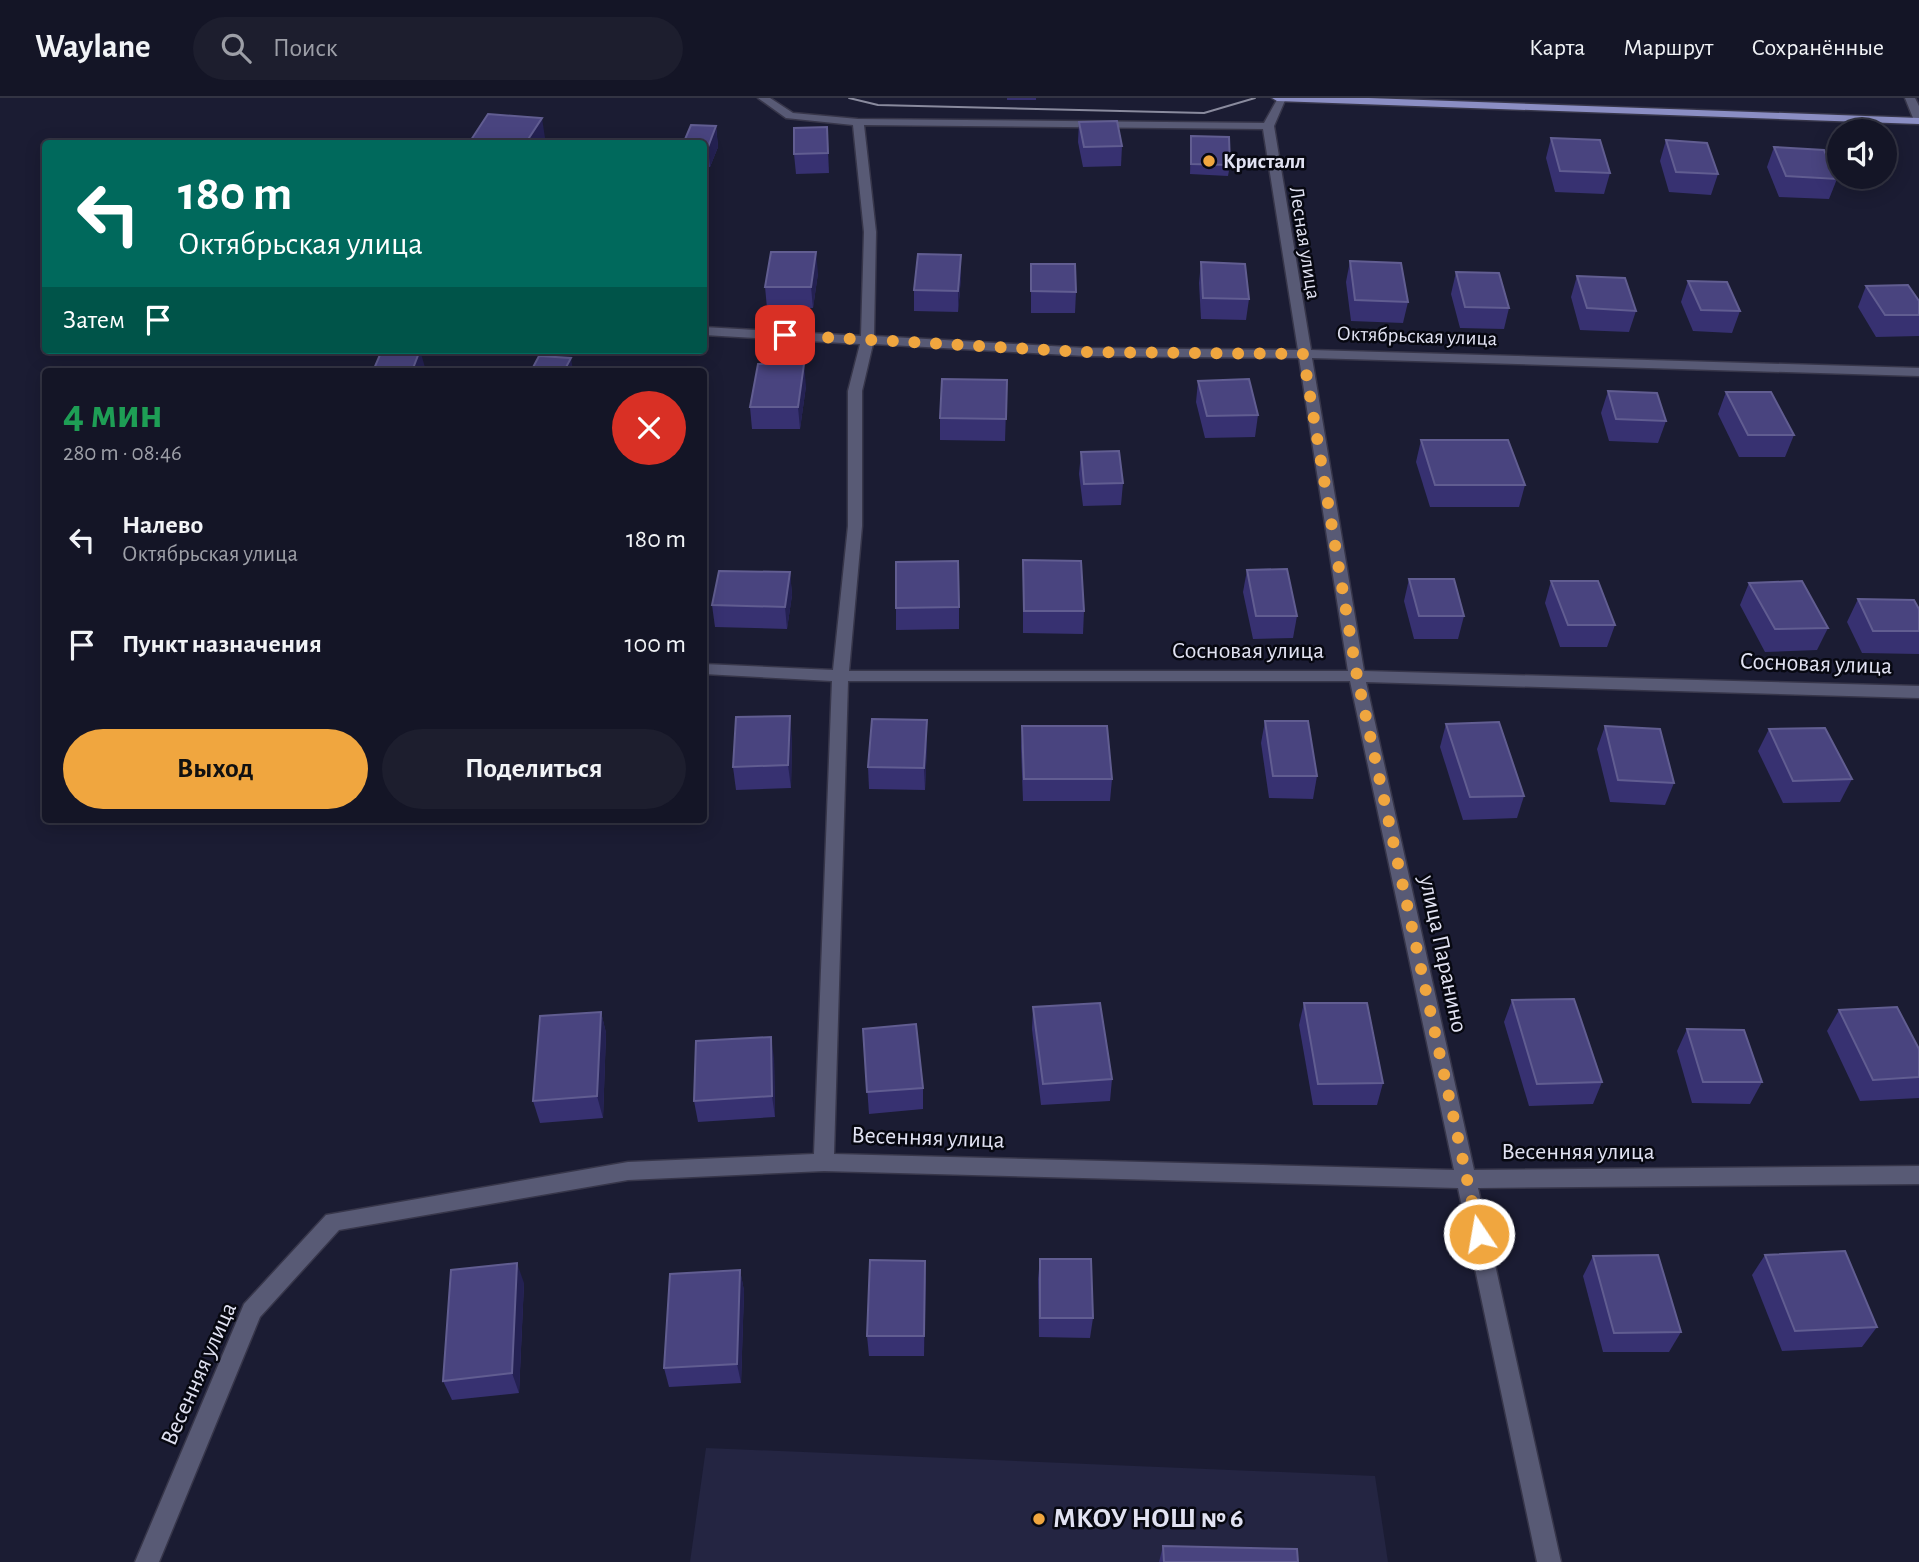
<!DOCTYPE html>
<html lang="ru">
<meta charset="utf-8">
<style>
:root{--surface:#141526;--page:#1d1e2e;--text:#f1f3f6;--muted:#9d9fa7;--line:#333443;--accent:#f0a63f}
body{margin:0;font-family:"Alegreya Sans",sans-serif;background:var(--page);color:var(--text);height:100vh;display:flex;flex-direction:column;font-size:26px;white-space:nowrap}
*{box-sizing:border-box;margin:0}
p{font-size:23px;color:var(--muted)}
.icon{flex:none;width:38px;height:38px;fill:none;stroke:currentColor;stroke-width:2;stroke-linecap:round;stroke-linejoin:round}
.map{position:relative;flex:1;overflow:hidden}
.side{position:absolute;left:42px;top:270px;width:665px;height:455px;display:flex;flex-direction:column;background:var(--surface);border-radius:7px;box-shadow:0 4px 18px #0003,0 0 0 2px var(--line)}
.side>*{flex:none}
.top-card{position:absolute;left:42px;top:42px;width:665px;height:214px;border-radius:7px;box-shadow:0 4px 18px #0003,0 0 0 2px var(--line);background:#00695c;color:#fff;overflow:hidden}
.tools{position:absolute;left:1827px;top:21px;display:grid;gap:14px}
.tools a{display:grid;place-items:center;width:70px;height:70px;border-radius:50%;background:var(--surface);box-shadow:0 4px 18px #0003,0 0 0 2px var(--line);font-size:35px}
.pin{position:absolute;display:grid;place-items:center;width:60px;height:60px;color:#fff;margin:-30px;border-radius:14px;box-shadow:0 4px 10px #0006}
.me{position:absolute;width:77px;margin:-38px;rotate:348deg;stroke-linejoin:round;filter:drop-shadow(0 0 5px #0008)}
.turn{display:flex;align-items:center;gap:24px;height:147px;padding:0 21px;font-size:32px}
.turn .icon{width:91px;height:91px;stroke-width:2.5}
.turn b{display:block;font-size:49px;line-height:60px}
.then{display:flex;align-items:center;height:66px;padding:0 21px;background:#0003;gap:14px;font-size:26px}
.round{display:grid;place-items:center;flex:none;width:74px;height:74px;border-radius:37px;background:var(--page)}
.overview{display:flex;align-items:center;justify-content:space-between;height:119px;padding:0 21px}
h1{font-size:42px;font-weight:700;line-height:52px;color:#1e9e55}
.cta{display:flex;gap:14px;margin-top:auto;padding:14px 21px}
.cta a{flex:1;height:80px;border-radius:42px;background:var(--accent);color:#111;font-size:28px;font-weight:700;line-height:80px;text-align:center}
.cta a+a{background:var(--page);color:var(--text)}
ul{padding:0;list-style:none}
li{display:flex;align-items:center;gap:21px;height:105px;padding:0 21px}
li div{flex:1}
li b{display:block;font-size:26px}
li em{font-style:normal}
header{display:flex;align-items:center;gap:42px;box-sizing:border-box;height:98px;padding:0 35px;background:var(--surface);border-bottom:2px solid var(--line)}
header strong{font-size:33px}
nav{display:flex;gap:38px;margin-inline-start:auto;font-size:24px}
.search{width:490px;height:63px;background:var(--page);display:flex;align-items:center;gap:18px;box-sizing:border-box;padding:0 24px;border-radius:38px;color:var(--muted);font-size:26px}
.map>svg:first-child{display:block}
</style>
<header>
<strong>Waylane</strong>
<div class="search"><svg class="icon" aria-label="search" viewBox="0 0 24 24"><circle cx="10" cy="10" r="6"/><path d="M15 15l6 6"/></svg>Поиск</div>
<nav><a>Карта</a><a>Маршрут</a><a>Сохранённые</a></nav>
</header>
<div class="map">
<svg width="1919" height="1464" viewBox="0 0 1919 1464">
<rect width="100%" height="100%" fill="#1b1c33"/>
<polygon fill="#242542" points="706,1350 1375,1378 1388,1464 690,1464"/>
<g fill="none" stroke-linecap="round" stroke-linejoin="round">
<defs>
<g id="minor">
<path d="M758,0H770L793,15L858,21L1264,25L1278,0H1286L1274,28L1311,252L1919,270V278L1312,260L1364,573L1919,588V600L1366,584L1474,1072L1919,1068V1086L1478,1090L1561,1464H1537L1458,1090L824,1073L628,1082L339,1132L260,1219L159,1464H135L244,1206L326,1117L628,1064L814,1056L832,583L704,576V566L833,572L848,428V293L860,246L704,237V229L861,238L864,134L853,27L786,20ZM864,27L1263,31L1298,252L1085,250L874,238L876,134ZM873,246L1085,258L1299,260L1348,573H849L862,428V293ZM848,583H1350L1454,1072L834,1056Z"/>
<polygon points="1905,0 1915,0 1919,8 1919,23 1913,20"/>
</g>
<polygon id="major" points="1272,0 1369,0 1919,20 1919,26 1277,3"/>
</defs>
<use href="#minor" stroke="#37364a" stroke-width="3"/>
<use href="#major" stroke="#37364a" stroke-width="3"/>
<use href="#minor" fill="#585a75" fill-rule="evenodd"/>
<use href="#major" fill="#8b8ec4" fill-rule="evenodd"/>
<polyline stroke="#8a8b9e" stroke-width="2" points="849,0 878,7 1204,15 1255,0"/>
</g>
<g fill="#373171">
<rect x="1007" y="0" width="29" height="2"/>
<polygon points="1079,24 1122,48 1121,68 1083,69 1078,44"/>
<polygon points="716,28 718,49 710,69 704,69 704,46"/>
<polygon points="827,29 829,75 796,76 794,56"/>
<polygon points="1191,38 1230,67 1228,78 1190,76"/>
<polygon points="1551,40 1610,75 1604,96 1555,94 1546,60"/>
<polygon points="1666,42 1718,76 1711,97 1669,94 1660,63"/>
<polygon points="1774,49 1837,81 1829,101 1779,99 1767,69"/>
<polygon points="1350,163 1408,204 1403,225 1351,223 1346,184"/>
<polygon points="1201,164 1249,201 1246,222 1201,221 1199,185"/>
<polygon points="1031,166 1076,194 1075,215 1031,215"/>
<polygon points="1456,174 1509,210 1504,231 1460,230 1451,196"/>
<polygon points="818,175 813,210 767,210 765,189"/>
<polygon points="1577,178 1636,213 1629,234 1580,232 1571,199"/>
<polygon points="961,179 958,214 914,213 914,192"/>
<polygon points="1688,183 1740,213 1732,235 1693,233 1681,204"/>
<polygon points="1866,188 1919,203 1919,238 1876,239 1858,209"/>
<polygon points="1007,282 1005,343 940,342 940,320"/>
<polygon points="1198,283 1258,317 1255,339 1205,340 1196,304"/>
<polygon points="806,288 800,331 752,331 750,309"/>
<polygon points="1608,293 1666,323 1658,345 1609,343 1601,315"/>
<polygon points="1726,294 1794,337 1785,359 1739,359 1718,316"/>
<polygon points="1421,342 1525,387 1519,409 1430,409 1416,364"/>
<polygon points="1081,354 1123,385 1121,407 1083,408 1079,376"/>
<polygon points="1023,462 1084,513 1083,536 1023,535"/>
<polygon points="1247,472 1297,518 1293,540 1253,541 1243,494"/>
<polygon points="790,474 792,497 787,531 715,529 712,507"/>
<polygon points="1409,481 1464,518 1458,541 1414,541 1404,503"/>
<polygon points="1551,483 1615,527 1607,549 1560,549 1545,505"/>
<polygon points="1749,485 1828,530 1817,552 1765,554 1740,507"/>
<polygon points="1858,501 1919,511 1919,556 1862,555 1847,524"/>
<polygon points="959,509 959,531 896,532 896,510"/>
<polygon points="927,622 927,644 925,692 869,691 868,669"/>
<polygon points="1265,623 1317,678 1313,701 1269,700 1261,645"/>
<polygon points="1446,626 1524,698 1517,720 1463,722 1440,649"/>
<polygon points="1022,628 1112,681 1110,703 1023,703 1021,650"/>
<polygon points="1605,628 1674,685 1665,707 1610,704 1597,651"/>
<polygon points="1769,631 1852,681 1840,704 1783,705 1758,653"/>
<polygon points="792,640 791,690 736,692 733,669"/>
<polygon points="1512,902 1602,984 1593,1006 1529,1008 1504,924"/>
<polygon points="1304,905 1383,985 1377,1007 1313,1007 1299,927"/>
<polygon points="1033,909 1112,981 1110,1003 1041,1007 1032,931"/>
<polygon points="1839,912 1919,951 1919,1000 1860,1003 1827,933"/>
<polygon points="601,914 606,935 603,1020 540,1025 533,1003"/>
<polygon points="863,931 923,990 923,1011 869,1016"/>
<polygon points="1687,931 1762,984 1750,1006 1692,1005 1677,953"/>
<polygon points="774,960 775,1019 698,1024 694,1003"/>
<polygon points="1765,1157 1877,1229 1862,1249 1782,1253 1752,1177"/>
<polygon points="1593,1158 1681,1234 1669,1254 1603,1254 1583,1178"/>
<polygon points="1040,1161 1093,1220 1090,1240 1039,1239 1038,1181"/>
<polygon points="925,1163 924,1258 869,1258 867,1238"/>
<polygon points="740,1172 744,1193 741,1285 669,1289 664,1270"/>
<polygon points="524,1185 519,1295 452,1302 443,1283"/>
<polygon points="1163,1448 1298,1464 1159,1464"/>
</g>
<g fill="#242152">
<polygon points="542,20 545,40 542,46 525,46"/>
<polygon points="716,28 718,49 710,69 708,49"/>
<polygon points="816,154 818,175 813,210 811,189"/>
<polygon points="961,157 961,179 958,214 958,193"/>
<polygon points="420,252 426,273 412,273"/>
<polygon points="571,260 573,273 564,273"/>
<polygon points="804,266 806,288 800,331 798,309"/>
<polygon points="790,474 792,497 787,531 785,509"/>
<polygon points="790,618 792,640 791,690 788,667"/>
<polygon points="927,622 927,644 925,692 924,670"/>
<polygon points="601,914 606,935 603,1020 597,998"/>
<polygon points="771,939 774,960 775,1019 772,998"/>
<polygon points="925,1163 926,1183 924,1258 924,1238"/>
<polygon points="517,1165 524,1185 519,1295 512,1275"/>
<polygon points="740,1172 744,1193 741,1285 737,1266"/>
</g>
<g fill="#49447f" stroke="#615d91" stroke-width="2">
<polygon points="488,16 542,20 525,46 469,45"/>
<polygon points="1117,23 1122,48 1084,49 1079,24"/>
<polygon points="691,27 716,28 708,49 704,49 704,46 683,46"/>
<polygon points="827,29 828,55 794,56 794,30"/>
<polygon points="1191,38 1229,39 1230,67 1191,66"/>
<polygon points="1551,40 1600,42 1610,75 1560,73"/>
<polygon points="1666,42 1707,45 1718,76 1676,74"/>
<polygon points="1774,49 1824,52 1837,81 1786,78"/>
<polygon points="771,154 816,154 811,189 765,189"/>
<polygon points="918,156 961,157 958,193 914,192"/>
<polygon points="1350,163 1401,165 1408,204 1355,202"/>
<polygon points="1201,164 1245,166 1249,201 1203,200"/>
<polygon points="1031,166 1075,166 1076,194 1031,193"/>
<polygon points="1456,174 1499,175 1509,210 1465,209"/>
<polygon points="1577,178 1625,180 1636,213 1587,210"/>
<polygon points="1688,183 1727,184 1740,213 1701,212"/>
<polygon points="1908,187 1919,203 1919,217 1885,217 1866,188"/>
<polygon points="382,252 420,252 412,273 373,273"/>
<polygon points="539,258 571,260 564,273 531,273"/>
<polygon points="758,266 804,266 798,309 750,309"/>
<polygon points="942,281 1007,282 1006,321 940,320"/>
<polygon points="1249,281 1258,317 1207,318 1198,283"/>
<polygon points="1608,293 1657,295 1666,323 1616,321"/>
<polygon points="1726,294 1771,294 1794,337 1748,337"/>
<polygon points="1421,342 1508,342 1525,387 1435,387"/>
<polygon points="1119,353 1123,385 1084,386 1081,354"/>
<polygon points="1023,462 1081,463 1084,513 1024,513"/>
<polygon points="958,463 959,509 896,510 896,464"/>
<polygon points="1287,471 1297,518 1256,518 1247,472"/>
<polygon points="719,473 790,474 785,509 712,507"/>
<polygon points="1409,481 1454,481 1464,518 1419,518"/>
<polygon points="1551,483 1598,483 1615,527 1568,527"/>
<polygon points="1802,483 1828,530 1775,531 1749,485"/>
<polygon points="1858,501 1914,502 1919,511 1919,533 1873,533"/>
<polygon points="790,618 788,667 733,669 736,619"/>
<polygon points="872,621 927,622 924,670 868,669"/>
<polygon points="1265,623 1308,623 1317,678 1273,678"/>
<polygon points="1499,624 1524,698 1470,699 1446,626"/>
<polygon points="1022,628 1107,628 1112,681 1024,681"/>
<polygon points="1605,628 1660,631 1674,685 1618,682"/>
<polygon points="1825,630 1852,681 1793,683 1769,631"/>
<polygon points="1574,901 1602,984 1537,986 1512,902"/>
<polygon points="1100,905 1112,981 1043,986 1033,909"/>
<polygon points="1304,905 1367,905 1383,985 1318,986"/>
<polygon points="1897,909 1919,951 1919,979 1873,982 1839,912"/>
<polygon points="601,914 597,998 533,1003 540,918"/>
<polygon points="916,926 923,990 867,994 863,931"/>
<polygon points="1687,931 1744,932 1762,984 1703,984"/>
<polygon points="771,939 772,998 694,1003 696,943"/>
<polygon points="1845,1153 1877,1229 1795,1233 1765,1157"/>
<polygon points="1658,1157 1681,1234 1614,1235 1593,1158"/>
<polygon points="1040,1161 1091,1161 1093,1220 1040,1220"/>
<polygon points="870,1162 925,1163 924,1238 867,1238"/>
<polygon points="517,1165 512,1275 443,1283 451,1172"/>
<polygon points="740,1172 737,1266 664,1270 670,1176"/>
<polygon points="1163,1448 1297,1451 1298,1464 1164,1464"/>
</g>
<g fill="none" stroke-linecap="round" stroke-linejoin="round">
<polyline stroke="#f0a63f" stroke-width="12" stroke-dasharray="0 21.6" points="785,237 1085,254 1303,256 1357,578 1479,1136"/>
</g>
<g fill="#f0a63f" stroke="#070811" stroke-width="2.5">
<circle cx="1209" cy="63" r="7"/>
<circle cx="1039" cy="1421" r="7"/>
</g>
<g text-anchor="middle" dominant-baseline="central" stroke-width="5" stroke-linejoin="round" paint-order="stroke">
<g font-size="21" font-weight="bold" fill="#e1e2f2" stroke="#070811" text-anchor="start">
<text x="1223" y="63">Кристалл</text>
</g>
<g font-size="21" fill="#e1e2f2" stroke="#070811">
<text transform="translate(1305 145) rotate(81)">Лесная улица</text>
<text transform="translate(1417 238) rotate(2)">Октябрьская улица</text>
</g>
<g font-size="24" fill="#e1e2f2" stroke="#070811">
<text x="1248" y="553">Сосновая улица</text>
<text transform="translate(1816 566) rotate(2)">Сосновая улица</text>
<text transform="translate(1443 856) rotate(78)">улица Паранино</text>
<text transform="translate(928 1040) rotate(2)">Весенняя улица</text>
<text x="1578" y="1054">Весенняя улица</text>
<text transform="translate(199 1276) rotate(-66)">Весенняя улица</text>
</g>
<g font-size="28" font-weight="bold" fill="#e1e2f2" stroke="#070811" text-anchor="start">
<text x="1053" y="1421">МКОУ НОШ № 6</text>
</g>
</g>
</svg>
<div class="tools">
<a><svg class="icon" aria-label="sound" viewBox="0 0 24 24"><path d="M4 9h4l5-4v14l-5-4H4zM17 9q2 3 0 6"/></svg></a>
</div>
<div class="pin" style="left:785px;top:237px;background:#d93025"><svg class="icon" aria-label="arrive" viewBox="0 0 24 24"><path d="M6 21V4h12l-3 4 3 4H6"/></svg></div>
<svg class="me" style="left:1479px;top:1136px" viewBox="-20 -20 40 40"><circle r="17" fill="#f0a63f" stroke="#fff" stroke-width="3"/><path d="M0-11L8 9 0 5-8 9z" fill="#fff"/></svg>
<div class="top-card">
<div class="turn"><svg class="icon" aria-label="left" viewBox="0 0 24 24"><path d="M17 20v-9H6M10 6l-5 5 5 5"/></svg><div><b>180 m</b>Октябрьская улица</div></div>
<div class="then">Затем<svg class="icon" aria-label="arrive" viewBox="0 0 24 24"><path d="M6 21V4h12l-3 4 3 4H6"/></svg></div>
</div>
<section class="side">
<div class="overview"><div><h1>4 мин</h1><p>280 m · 08:46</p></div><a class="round" style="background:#d93025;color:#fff"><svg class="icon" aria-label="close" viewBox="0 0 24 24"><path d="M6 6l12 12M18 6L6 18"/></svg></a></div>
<ul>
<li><svg class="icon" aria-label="left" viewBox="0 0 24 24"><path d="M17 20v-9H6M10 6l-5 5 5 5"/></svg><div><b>Налево</b><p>Октябрьская улица</p></div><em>180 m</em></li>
<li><svg class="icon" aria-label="arrive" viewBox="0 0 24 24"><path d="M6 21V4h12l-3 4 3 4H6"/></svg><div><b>Пункт назначения</b></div><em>100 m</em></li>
</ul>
<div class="cta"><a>Выход</a><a>Поделиться</a></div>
</section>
</div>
